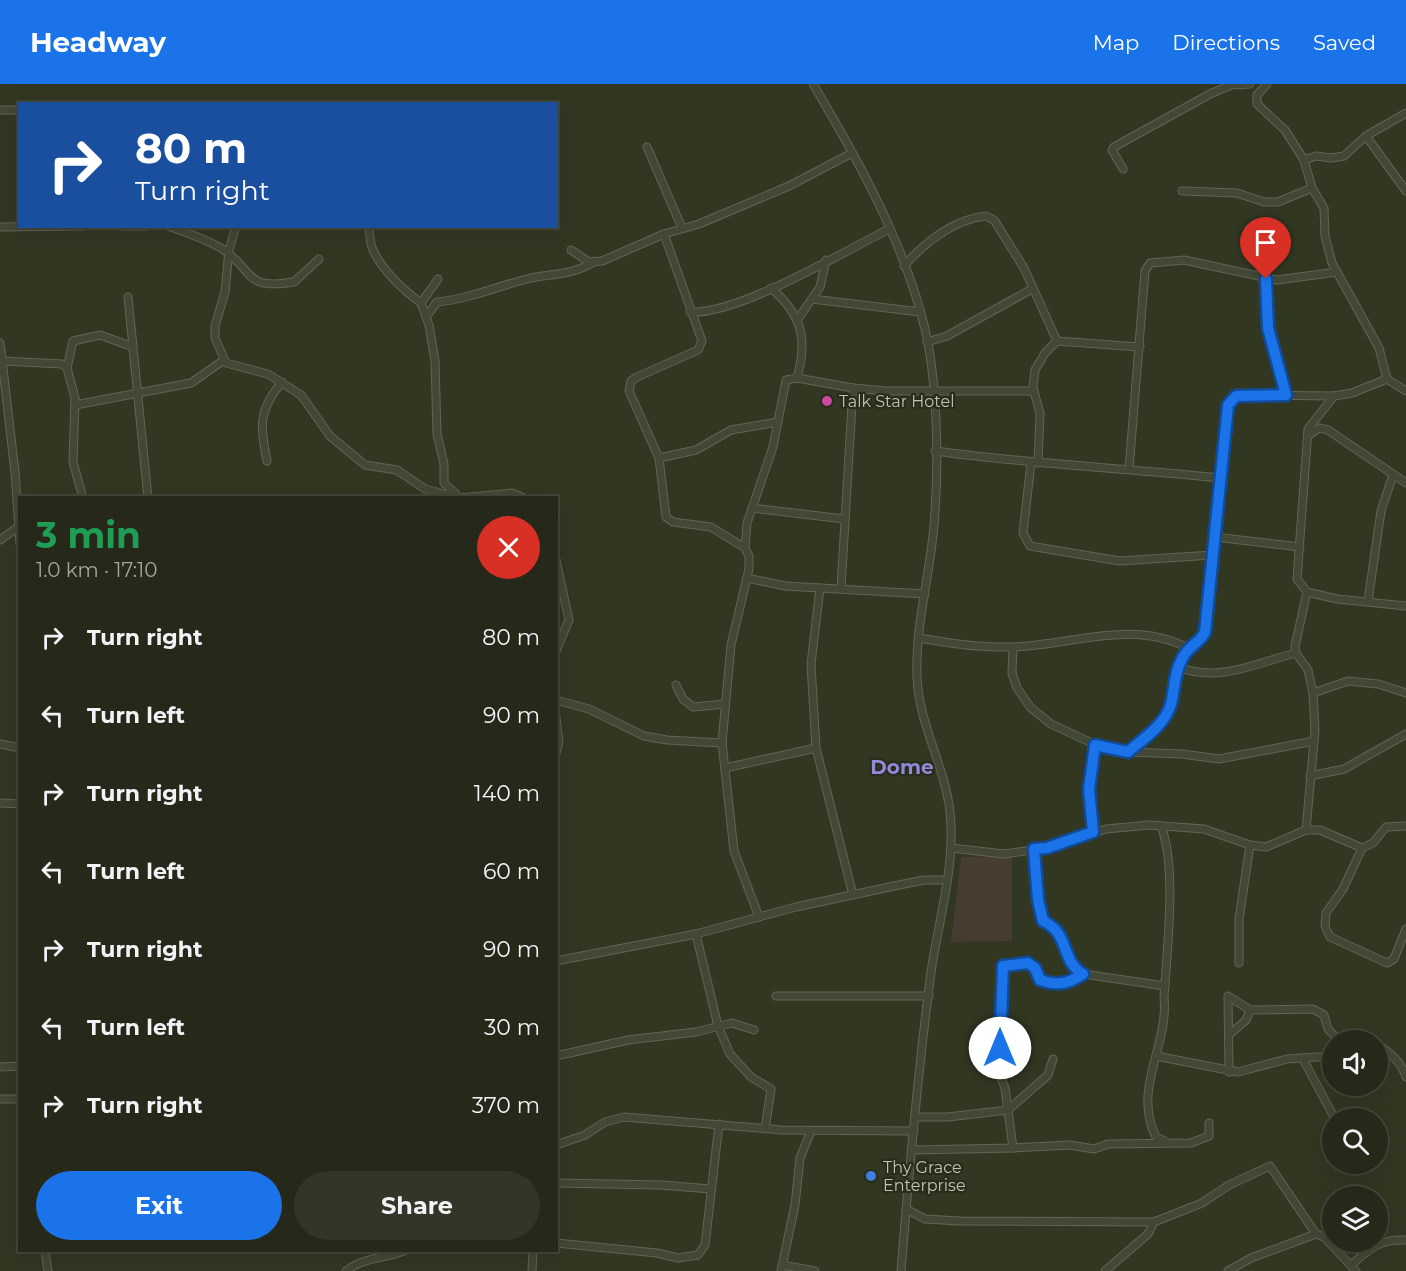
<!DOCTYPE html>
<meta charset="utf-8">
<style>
:root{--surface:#26291a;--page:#323527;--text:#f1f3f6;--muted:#a4a6a2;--line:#424539;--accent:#1a73e8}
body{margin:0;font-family:Montserrat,sans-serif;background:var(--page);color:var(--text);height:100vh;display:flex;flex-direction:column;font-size:22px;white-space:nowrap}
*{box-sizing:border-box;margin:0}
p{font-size:20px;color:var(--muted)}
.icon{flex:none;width:33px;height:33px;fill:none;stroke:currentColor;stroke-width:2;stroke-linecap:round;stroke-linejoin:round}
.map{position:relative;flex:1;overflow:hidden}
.details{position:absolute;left:18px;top:412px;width:540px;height:756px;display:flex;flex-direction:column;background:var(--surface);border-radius:0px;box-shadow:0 6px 24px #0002,0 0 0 2px var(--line)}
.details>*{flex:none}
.banner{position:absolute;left:18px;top:18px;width:540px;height:126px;border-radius:0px;box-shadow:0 6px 24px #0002,0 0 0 2px var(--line);background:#1a4fa0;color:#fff;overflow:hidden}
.fabs{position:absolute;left:1322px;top:946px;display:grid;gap:12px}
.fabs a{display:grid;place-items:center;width:66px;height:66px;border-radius:50%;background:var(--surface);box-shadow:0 6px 24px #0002,0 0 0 2px var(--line);font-size:30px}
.pin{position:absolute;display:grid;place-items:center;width:51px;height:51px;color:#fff;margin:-62px -26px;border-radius:50% 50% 50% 0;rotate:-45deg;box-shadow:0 0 6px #0007}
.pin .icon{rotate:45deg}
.me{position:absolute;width:66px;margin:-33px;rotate:0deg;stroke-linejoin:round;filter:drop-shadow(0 0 4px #0008)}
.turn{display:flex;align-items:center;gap:21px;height:126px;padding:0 18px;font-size:27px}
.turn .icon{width:78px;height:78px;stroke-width:2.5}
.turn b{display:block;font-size:42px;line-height:51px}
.round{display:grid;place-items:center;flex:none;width:63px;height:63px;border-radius:32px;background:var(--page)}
.overview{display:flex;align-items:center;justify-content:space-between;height:102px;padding:0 18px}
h1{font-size:36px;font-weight:700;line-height:45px;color:#1e9e55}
.cta{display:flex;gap:12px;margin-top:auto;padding:12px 18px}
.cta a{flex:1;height:69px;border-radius:36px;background:var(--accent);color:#fff;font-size:24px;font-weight:700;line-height:69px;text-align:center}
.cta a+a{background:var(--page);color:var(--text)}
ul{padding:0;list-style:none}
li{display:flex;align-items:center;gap:18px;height:78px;padding:0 18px}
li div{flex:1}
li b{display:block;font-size:22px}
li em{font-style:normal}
header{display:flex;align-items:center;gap:36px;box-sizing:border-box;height:84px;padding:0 30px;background:var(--accent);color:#fff}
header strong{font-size:28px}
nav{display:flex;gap:33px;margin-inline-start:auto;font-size:21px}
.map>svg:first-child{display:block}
</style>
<header>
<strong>Headway</strong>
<nav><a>Map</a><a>Directions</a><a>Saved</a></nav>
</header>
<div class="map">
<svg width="1406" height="1187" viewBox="0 0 1406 1187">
<rect width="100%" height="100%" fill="#323722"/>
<polygon fill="#473c30" points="1012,772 1012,857 951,858 961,773"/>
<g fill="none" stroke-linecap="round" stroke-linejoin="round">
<defs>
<g id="minor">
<path d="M813,0C857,74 905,160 925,245C938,301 939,383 934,441C930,491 915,542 917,593C919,645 950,689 951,742C953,790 938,840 931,888C918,987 909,1087 901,1187"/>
<polyline points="1267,0 1257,11 1257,20 1285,46 1304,76 1312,104 1324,124 1325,152 1332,179 1379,264 1387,295"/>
<polyline points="0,26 20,26"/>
<polyline points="1366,52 1406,107"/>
<polyline points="647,63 682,144"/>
<polyline points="1304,76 1316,72 1331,74 1344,72 1366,52 1406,29"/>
<polyline points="1123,85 1112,66 1114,63 1210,10 1231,1 1250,0"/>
<polyline points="1182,107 1237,109 1264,118 1278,118 1312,104"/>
<polyline points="121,142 146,142"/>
<path d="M168,142C187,149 207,155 224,166C255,188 244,206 294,198L319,175"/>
<polyline points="236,142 229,166 225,208 215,242 215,254 226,279 268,290 301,311 330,352 365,381 397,386 425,405 460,414 512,409 524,414"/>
<path d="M368,142C371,150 369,158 373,166C383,187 402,205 421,219"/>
<polyline points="0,143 84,142"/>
<polyline points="664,150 702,257 698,266 637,293 631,297 629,307 659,374 666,433 673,438 711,443 745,464"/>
<polyline points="571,166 589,178 602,177 664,150 699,140 789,102 852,69"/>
<path d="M904,182C924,159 954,135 986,132L994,136L1024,184L1057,257"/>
<polyline points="438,195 421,219 429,241 435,277 437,350 444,380 444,399 456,410"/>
<polyline points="1266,195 1268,244 1286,311"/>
<path d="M771,204C802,231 808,255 797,294"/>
<polyline points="128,213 148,414"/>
<polyline points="812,215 920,228"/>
<path d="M690,228C738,231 843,168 889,145"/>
<path d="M426,233L437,218C467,215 494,204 523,196C551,188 565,194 594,178"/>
<polyline points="798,235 820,203 826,176"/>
<polyline points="1057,257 1140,263"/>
<polyline points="927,258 947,252 1032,205"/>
<polyline points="0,259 15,388 20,460"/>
<polyline points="3,277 62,280 67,284"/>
<polyline points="1334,312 1308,345 1297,495 1307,508 1337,515 1406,522"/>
<polyline points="75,321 191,299 224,276"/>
<polyline points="1309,351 1319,344 1328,346 1406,399"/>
<path d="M935,367C1029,380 1125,384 1220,394"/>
<polyline points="659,374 696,366 731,346 778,338"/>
<path d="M267,377C260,343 258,326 282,298"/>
<polyline points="1031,379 1023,449 1030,462 1120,477 1213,471"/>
<polyline points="1038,379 1040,329 1033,304 1035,286 1045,269 1057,257"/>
<polyline points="1129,385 1145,187 1150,179 1184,176 1277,196 1337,188"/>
<polyline points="83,414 73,378 75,314 67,284 73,257 100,251 133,263"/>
<polyline points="752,424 844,435"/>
<polyline points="1215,453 1300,463"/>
<polyline points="0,456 18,443"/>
<polyline points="556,476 569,536 556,567"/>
<polyline points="747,494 785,502 925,510"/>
<polyline points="820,504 811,580 816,664 853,811"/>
<polyline points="841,504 853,304"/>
<polyline points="1368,517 1381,427 1393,391"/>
<path d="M919,554C949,559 979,564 1011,563C1071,562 1131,534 1188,564"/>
<polyline points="1013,563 1012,589 1017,604 1031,624 1051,640 1096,661 1128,668 1182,670 1219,675 1314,657"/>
<path d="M1178,583C1219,599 1256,579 1296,569"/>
<polyline points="676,601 683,615 693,623 725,620"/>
<polyline points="1313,609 1348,597 1378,600 1406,609"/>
<polyline points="556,616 589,625 644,652 667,656 722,659"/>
<polyline points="556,633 559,658 556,669"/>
<polyline points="0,660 20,664"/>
<path d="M1128,668C1143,655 1165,641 1171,620C1175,604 1174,589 1182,575C1188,562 1200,559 1205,548L1226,329C1230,316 1234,312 1248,311L1334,312L1352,309L1387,295L1406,307"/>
<polyline points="725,684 816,664"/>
<polyline points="1310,692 1344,685 1406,650"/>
<polyline points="0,719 20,720"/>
<path d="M1161,742C1177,782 1167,868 1164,913C1169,962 1132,1005 1156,1053L1165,1057"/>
<polyline points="1306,746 1315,646 1313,609 1308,586 1296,569 1295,562 1307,508"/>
<polyline points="1093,748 1089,705 1096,661"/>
<polyline points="951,764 1004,770 1047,764 1106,745 1149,741 1204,745 1250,761 1266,763 1306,746 1320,746 1362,764 1373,759 1386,743 1406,742"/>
<polyline points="1362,764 1343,805 1326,829 1325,842 1330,853 1387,879 1394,875 1406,845"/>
<path d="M1034,765L1038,816L1043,837C1072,849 1061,878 1083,890L1165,902"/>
<polyline points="759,833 734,767 722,659 731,561 749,485 749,472 745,464 747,439 773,363 786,296 797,294 853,304 886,307 1034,307"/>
<polyline points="696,850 718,942 730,970 751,993 771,1005 765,1045"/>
<polyline points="556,877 696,850 796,823 894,802 924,796 946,796"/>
<polyline points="1239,879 1239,835 1250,761"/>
<path d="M1083,890C1068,900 1057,902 1040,896C1030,876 1029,877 1006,880L1001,886L1000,964L995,978L1005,1004L1013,1064L1070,1061L1094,1065L1108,1060L1191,1059L1209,1052V1039"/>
<polyline points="776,912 929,912"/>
<polyline points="1229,951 1246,936 1250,926"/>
<polyline points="1348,957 1365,952 1373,957"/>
<path d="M1377,960C1390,969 1401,977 1406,993"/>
<polyline points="556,972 628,956 696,948 732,939 754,946"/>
<polyline points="1156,972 1238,988 1287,975 1332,972"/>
<polyline points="1303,975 1335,1035"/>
<polyline points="0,983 20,982"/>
<polyline points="1229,988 1228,912 1250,926 1313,925 1324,931 1328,945 1339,957"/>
<polyline points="0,1015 20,1015"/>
<polyline points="916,1033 948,1033 1008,1026 1048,991 1053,975"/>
<polyline points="556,1061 585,1051 605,1038 624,1033 782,1046 914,1047"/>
<polyline points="912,1066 1013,1064"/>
<polyline points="1368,1080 1369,1082"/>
<polyline points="556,1099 661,1101 711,1105"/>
<polyline points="906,1125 925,1135 960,1137 1154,1138 1148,1150 1105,1187"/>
<polyline points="1154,1138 1202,1119 1229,1101 1270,1082 1316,1150"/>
<polyline points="556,1159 657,1169 678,1174 698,1171 705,1161 719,1040"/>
<polyline points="45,1167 48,1187"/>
<polyline points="782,1181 815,1187"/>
<path d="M1351,1181C1371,1164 1379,1155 1406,1156"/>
<path d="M346,1187C364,1173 384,1175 404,1167"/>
<polyline points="532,1187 533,1167"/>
<polyline points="781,1187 795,1121 800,1074 811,1047"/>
<polyline points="1228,1187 1251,1174 1316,1150 1324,1153 1356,1187"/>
</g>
</defs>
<use href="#minor" stroke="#616553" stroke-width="9"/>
<use href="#minor" stroke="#434735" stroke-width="7"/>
</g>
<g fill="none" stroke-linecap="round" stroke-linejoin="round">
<defs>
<path id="route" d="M1000,964L1003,882L1028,879L1035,884L1040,896C1057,902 1068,900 1083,890C1061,878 1070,849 1043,837L1038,816L1034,765L1047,764L1093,748L1089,705L1095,661L1128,668C1143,655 1165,641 1171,620C1175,604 1174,589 1182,575C1188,562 1200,559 1205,548L1228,321L1236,312L1286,311L1268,244L1266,195"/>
</defs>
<use href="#route" stroke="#114b97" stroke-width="15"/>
<use href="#route" stroke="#1a73e8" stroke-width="10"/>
</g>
<circle fill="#d1479c" stroke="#282c1b" stroke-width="2" cx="827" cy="317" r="6"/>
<circle fill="#3f7fe0" stroke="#282c1b" stroke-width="2" cx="871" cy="1092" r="6"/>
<g text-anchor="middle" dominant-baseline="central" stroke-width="4.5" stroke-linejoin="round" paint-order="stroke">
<g font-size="16" fill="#bec4b0" stroke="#282c1b" text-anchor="start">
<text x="839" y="317">Talk Star Hotel</text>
<text x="883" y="1083">Thy Grace<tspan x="883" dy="18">Enterprise</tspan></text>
</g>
<g font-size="20" font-weight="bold" fill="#9289d9" stroke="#282c1b">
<text x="902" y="683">Dome</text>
</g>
</g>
</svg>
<div class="fabs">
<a><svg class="icon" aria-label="sound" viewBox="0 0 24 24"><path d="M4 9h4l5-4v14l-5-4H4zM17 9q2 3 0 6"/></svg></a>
<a><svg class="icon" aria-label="search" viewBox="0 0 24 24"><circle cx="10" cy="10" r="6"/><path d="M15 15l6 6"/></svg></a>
<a><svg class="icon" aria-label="layers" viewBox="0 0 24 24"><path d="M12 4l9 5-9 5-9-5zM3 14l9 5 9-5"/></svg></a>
</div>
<div class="pin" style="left:1266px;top:195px;background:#d93025"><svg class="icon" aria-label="arrive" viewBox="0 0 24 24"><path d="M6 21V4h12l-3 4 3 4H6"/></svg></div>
<svg class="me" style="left:1000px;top:964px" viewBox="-20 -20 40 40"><circle r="19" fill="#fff"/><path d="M0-13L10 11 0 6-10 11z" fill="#1a73e8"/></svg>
<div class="banner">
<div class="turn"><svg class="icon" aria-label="right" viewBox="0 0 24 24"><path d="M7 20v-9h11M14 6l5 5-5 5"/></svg><div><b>80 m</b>Turn right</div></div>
</div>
<section class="details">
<div class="overview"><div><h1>3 min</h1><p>1.0 km · 17:10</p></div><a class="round" style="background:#d93025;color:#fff"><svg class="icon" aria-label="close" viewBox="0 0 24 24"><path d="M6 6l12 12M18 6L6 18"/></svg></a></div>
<ul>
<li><svg class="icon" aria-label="right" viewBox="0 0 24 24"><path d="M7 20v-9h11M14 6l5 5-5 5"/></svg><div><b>Turn right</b></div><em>80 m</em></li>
<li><svg class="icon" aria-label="left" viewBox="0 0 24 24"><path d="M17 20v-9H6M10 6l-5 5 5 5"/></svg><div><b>Turn left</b></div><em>90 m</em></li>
<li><svg class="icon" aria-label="right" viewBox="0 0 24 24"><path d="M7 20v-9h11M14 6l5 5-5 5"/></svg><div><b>Turn right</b></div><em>140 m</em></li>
<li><svg class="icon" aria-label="left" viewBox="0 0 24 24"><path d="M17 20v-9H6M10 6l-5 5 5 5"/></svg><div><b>Turn left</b></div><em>60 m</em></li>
<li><svg class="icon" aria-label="right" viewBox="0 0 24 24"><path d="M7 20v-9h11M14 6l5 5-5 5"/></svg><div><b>Turn right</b></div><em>90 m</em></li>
<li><svg class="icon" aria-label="left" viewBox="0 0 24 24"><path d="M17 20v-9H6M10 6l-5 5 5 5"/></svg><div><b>Turn left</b></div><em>30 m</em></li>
<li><svg class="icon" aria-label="right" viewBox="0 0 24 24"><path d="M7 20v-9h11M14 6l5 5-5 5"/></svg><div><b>Turn right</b></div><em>370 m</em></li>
</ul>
<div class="cta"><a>Exit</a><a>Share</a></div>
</section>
</div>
